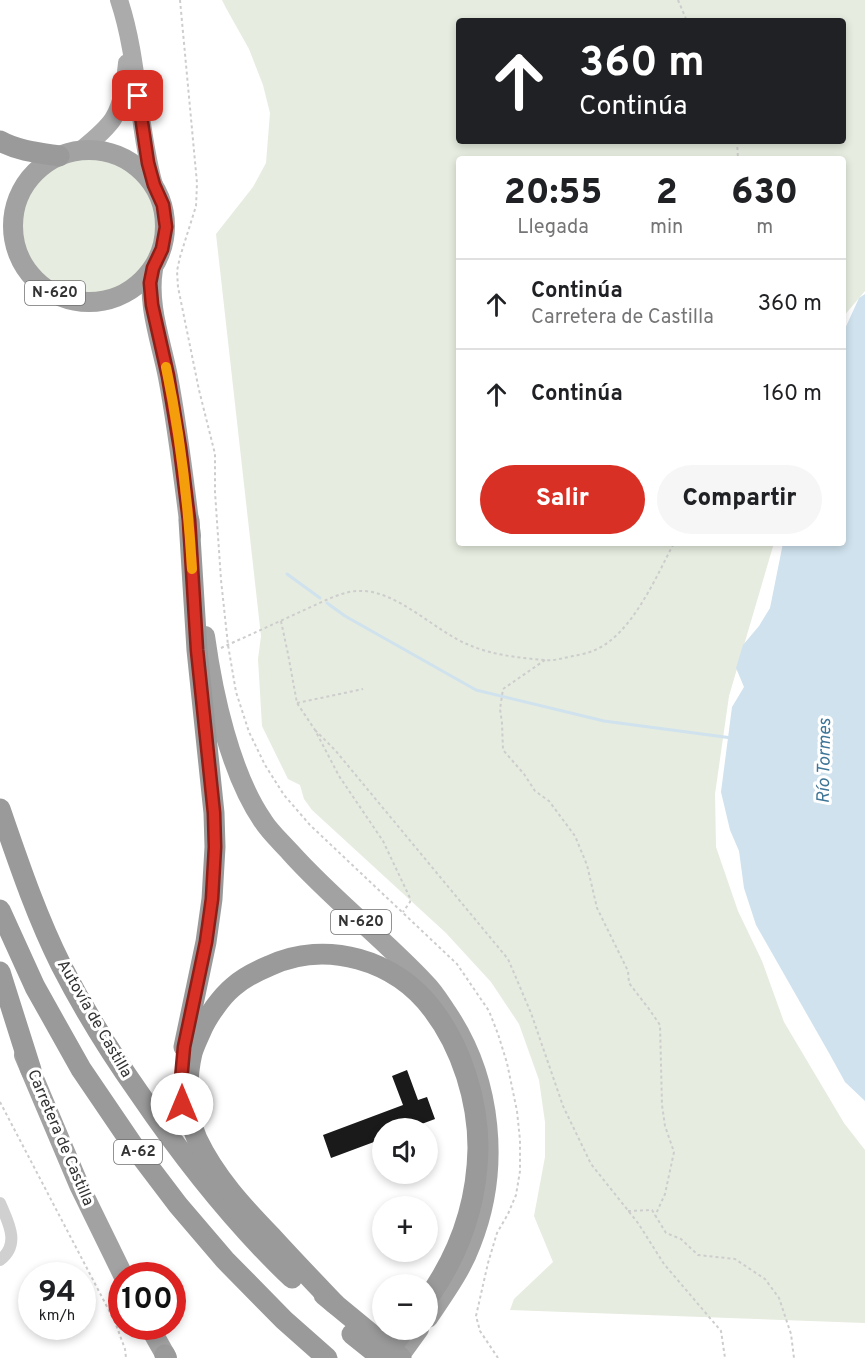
<!DOCTYPE html>
<html lang="es">
<meta charset="utf-8">
<style>
:root{--surface:#fff;--page:#f6f6f6;--text:#202124;--muted:#757577;--line:#e0e0e0;--accent:#d93025}
body{margin:0;font-family:Overpass,sans-serif;background:var(--page);color:var(--text);height:100vh;display:flex;flex-direction:column;font-size:22px;white-space:nowrap}
*{box-sizing:border-box;margin:0}
p{font-size:20px;color:var(--muted)}
.icon{flex:none;width:33px;height:33px;fill:none;stroke:currentColor;stroke-width:2;stroke-linecap:round;stroke-linejoin:round}
.map{position:relative;flex:1;overflow:hidden}
.panel{position:absolute;left:456px;top:156px;width:390px;height:390px;display:flex;flex-direction:column;background:var(--surface);border-radius:6px;box-shadow:0 3px 9px #0003}
.panel>*{flex:none}
.guide{position:absolute;left:456px;top:18px;width:390px;height:126px;border-radius:6px;box-shadow:0 3px 9px #0003;background:#202124;color:#fff;overflow:hidden}
.tools{position:absolute;left:372px;top:1118px;display:grid;gap:12px}
.tools a{display:grid;place-items:center;width:66px;height:66px;border-radius:50%;background:var(--surface);box-shadow:0 3px 9px #0003;font-size:30px}
.speed{position:absolute;left:18px;top:1262px;display:flex;gap:12px;font-size:30px;font-weight:700;text-align:center}
.speed>*{display:grid;place-content:center;width:78px;height:78px;border-radius:50%;background:var(--surface);box-shadow:0 3px 9px #0003;line-height:1}
.speed small{font-size:15px;font-weight:400}
.speed .limit{border:9px solid #d22;background:#fff;color:#111}
.pin{position:absolute;display:grid;place-items:center;width:51px;height:51px;color:#fff;margin:-26px;border-radius:12px;box-shadow:0 3px 9px #0006}
.me{position:absolute;width:66px;margin:-33px;rotate:0deg;stroke-linejoin:round;filter:drop-shadow(0 0 4px #0008)}
.turn{display:flex;align-items:center;gap:21px;height:126px;padding:0 24px;font-size:27px}
.turn .icon{width:78px;height:78px;stroke-width:2.5}
.turn b{display:block;font-size:42px;line-height:51px}
.eta{display:flex;justify-content:space-evenly;align-items:center;height:102px;text-align:center}
.eta b{font-size:36px;font-weight:800;line-height:42px}
.primary-button{display:flex;gap:12px;margin-top:auto;padding:12px 24px}
.primary-button a{flex:1;height:69px;border-radius:36px;background:var(--accent);color:#fff;font-size:24px;font-weight:800;line-height:69px;text-align:center}
.primary-button a+a{background:var(--page);color:var(--text)}
ul{padding:0;list-style:none}
li{display:flex;align-items:center;gap:18px;height:90px;padding:0 24px;border-top:2px solid var(--line)}
li div{flex:1}
li b{display:block;font-size:22px}
li em{font-style:normal}
.map>svg:first-child{display:block}
</style>
<div class="map">
<svg width="865" height="1358" viewBox="0 0 865 1358">
<rect width="100%" height="100%" fill="#fff"/>
<g fill="#e6ecdf" fill-rule="evenodd">
<path d="M222,0H865V291L843,317V159H459V543H774L729,696L715,794L716,847L738,911L762,961L784,1022L844,1123L865,1150V1323L510,1310L514,1299L553,1262L534,1216L545,1157V1122L539,1080L519,1024L491,982L446,933L312,810L304,799L300,785L288,779L262,726L258,659L261,636L216,234L253,187L266,163L270,113L263,85L249,49L226,8ZM459,21H843V141H459Z"/>
<circle cx="89" cy="226" r="69"/>
</g>
<polygon fill="#cfe2ee" points="865,294 865,1101 845,1082 829,1053 756,925 744,888 739,851 730,830 721,792 732,707 744,687 736,668 743,645 759,626 770,608 783,543 843,543 843,333 859,298"/>
<g fill="none" stroke-linecap="round" stroke-linejoin="round">
<g stroke="#cfe2ee" stroke-width="3">
<polyline points="287,574 320,598"/>
<polyline points="327,603 345,616 476,690 604,721 732,738"/>
</g>
</g>
<polygon fill="#1a1a1a" points="407,1070 418,1100 427,1097 435,1119 411,1128 382,1128 382,1139 331,1158 323,1135 403,1105 392,1076"/>
<g fill="none" stroke-linecap="round" stroke-linejoin="round">
<g stroke="#cdcdcd" stroke-width="2" stroke-dasharray="3 3" stroke-linecap="butt">
<polyline points="180,0 197,183 196,206 180,257 177,271 178,287 199,390 215,454 215,492 221,580 228,645 236,692 249,732 265,765 284,795 310,825 457,964 489,1011 498,1034 507,1063 517,1111 520,1140 520,1171 516,1195 508,1214 497,1233 488,1263 476,1316 480,1331 498,1358"/>
<polyline points="678,0 687,21"/>
<polyline points="737,141 738,159"/>
<polyline points="281,621 288,654 297,703 315,730 339,776 383,841 410,898 410,902 403,912"/>
<path d="M221,648L324,601C335,596 347,591 359,591C396,589 436,632 469,645C492,655 520,658 545,660C555,661 563,658 573,656C580,655 588,653 595,650C632,634 656,577 674,543"/>
<polyline points="545,660 503,689 500,709 502,723 503,750 524,774 535,791 549,801 575,836 587,865 597,908 628,971 629,983 649,1009 660,1025 662,1105 665,1126 674,1152 665,1194 655,1216"/>
<polyline points="297,703 363,689"/>
<polyline points="315,730 335,750 508,959 531,1013 563,1106 591,1164 638,1223 664,1264 721,1331 725,1358"/>
<polyline points="0,1102 115,1322 125,1349 126,1358"/>
<polyline points="628,1211 652,1210 666,1233 681,1239 698,1255 735,1259 765,1279 779,1298 791,1334 794,1358"/>
</g>
<path stroke="#d0d0d0" stroke-width="12" d="M0,1203C8,1222 21,1244 0,1260"/>
<g stroke="#ababab" stroke-width="18">
<path d="M119,0C139,60 137,124 154,185"/>
<path d="M81,150C92,141 105,131 113,119C123,103 125,82 127,63"/>
</g>
<g stroke="#a2a2a2" stroke-width="20">
<circle cx="89" cy="226" r="76"/>
<path d="M153,269C147,305 161,341 168,377C178,429 184,483 191,536"/>
<path d="M205,636C213,694 230,773 263,821C270,832 281,842 290,852C332,899 383,938 426,984C435,993 441,1004 448,1014C492,1080 501,1169 471,1244C461,1271 444,1294 428,1318"/>
<polyline points="24,1055 79,1185 123,1275"/>
<polyline points="149,1326 167,1358"/>
<polyline points="398,1358 419,1329"/>
</g>
<g stroke="#9a9a9a" stroke-width="21">
<path d="M0,141C18,151 39,153 59,156"/>
<path d="M0,809C18,861 36,915 61,965C84,1010 110,1052 139,1093C184,1159 234,1223 292,1278"/>
<polyline points="0,910 35,987 81,1069 134,1147 178,1205 225,1260 284,1320 327,1358"/>
<polyline points="0,972 31,1070"/>
<polyline points="184,1047 206,942 212,899 215,847 214,813 197,650 189,520"/>
<polyline points="324,1295 375,1337"/>
<path d="M335,1304C314,1282 293,1260 272,1237C243,1207 215,1177 197,1139C186,1115 186,1078 192,1053C194,1046 198,1038 201,1031C207,1017 221,997 233,987C243,978 257,971 269,966C326,939 396,960 433,1010C462,1048 478,1101 478,1148C477,1205 460,1253 428,1298"/>
<polyline points="352,1334 382,1358"/>
<polyline points="165,1355 166,1358"/>
<polyline points="383,1358 405,1329"/>
</g>
<polyline stroke="#9a9a9a" stroke-width="21" points="375,1337 401,1358"/>
</g>
<g fill="none" stroke-linecap="round" stroke-linejoin="round">
<defs>
<polyline id="route" points="138,96 148,163 154,185 163,205 166,227 162,249 153,268 150,283 152,305 168,376 180,448 189,520 197,650 214,813 215,847 212,899 206,942 184,1047 180,1091 182,1104"/>
</defs>
<use href="#route" stroke="#8d1f18" stroke-width="15"/>
<use href="#route" stroke="#d93025" stroke-width="10"/>
<path stroke="#f59e0b" stroke-width="10" d="M166,367C180,433 188,502 192,569"/>
</g>
<g text-anchor="middle" dominant-baseline="central" stroke-width="6" stroke-linejoin="round" paint-order="stroke">
<g fill="#fff" stroke="#707070" stroke-width="1.5">
<rect x="25" y="281" width="60" height="24" rx="4.5"/>
<rect x="331" y="910" width="60" height="24" rx="4.5"/>
<rect x="114" y="1140" width="48" height="24" rx="4.5"/>
</g>
<g font-size="15" font-weight="bold" fill="#333">
<text x="55" y="293">N-620</text>
<text x="361" y="922">N-620</text>
<text x="138" y="1152">A-62</text>
</g>
<g font-size="16" fill="#333" stroke="#fff">
<text transform="translate(94 1019) rotate(60)">Autovía de Castilla</text>
<text transform="translate(60 1138) rotate(67)">Carretera de Castilla</text>
</g>
<g font-size="18" font-style="italic" fill="#3f7597" stroke="#fff">
<text transform="translate(825 761) rotate(-89)">Río Tormes</text>
</g>
</g>
</svg>
<div class="tools">
<a><svg class="icon" aria-label="sound" viewBox="0 0 24 24"><path d="M4 9h4l5-4v14l-5-4H4zM17 9q2 3 0 6"/></svg></a>
<a>+</a>
<a>−</a>
</div>
<div class="speed"><div>94<small>km/h</small></div><div class="limit">100</div></div>
<div class="pin" style="left:138px;top:96px;background:#d93025"><svg class="icon" aria-label="arrive" viewBox="0 0 24 24"><path d="M6 21V4h12l-3 4 3 4H6"/></svg></div>
<svg class="me" style="left:182px;top:1104px" viewBox="-20 -20 40 40"><circle r="19" fill="#fff"/><path d="M0-13L10 11 0 6-10 11z" fill="#d93025"/></svg>
<div class="guide">
<div class="turn"><svg class="icon" aria-label="ahead" viewBox="0 0 24 24"><path d="M12 20V5M6 11l6-6 6 6"/></svg><div><b>360 m</b>Continúa</div></div>
</div>
<section class="panel">
<div class="eta">
<div><b>20:55</b><p>Llegada</p></div>
<div><b>2</b><p>min</p></div>
<div><b>630</b><p>m</p></div>
</div>
<ul>
<li><svg class="icon" aria-label="ahead" viewBox="0 0 24 24"><path d="M12 20V5M6 11l6-6 6 6"/></svg><div><b>Continúa</b><p>Carretera de Castilla</p></div><em>360 m</em></li>
<li><svg class="icon" aria-label="ahead" viewBox="0 0 24 24"><path d="M12 20V5M6 11l6-6 6 6"/></svg><div><b>Continúa</b></div><em>160 m</em></li>
</ul>
<div class="primary-button"><a>Salir</a><a>Compartir</a></div>
</section>
</div>
